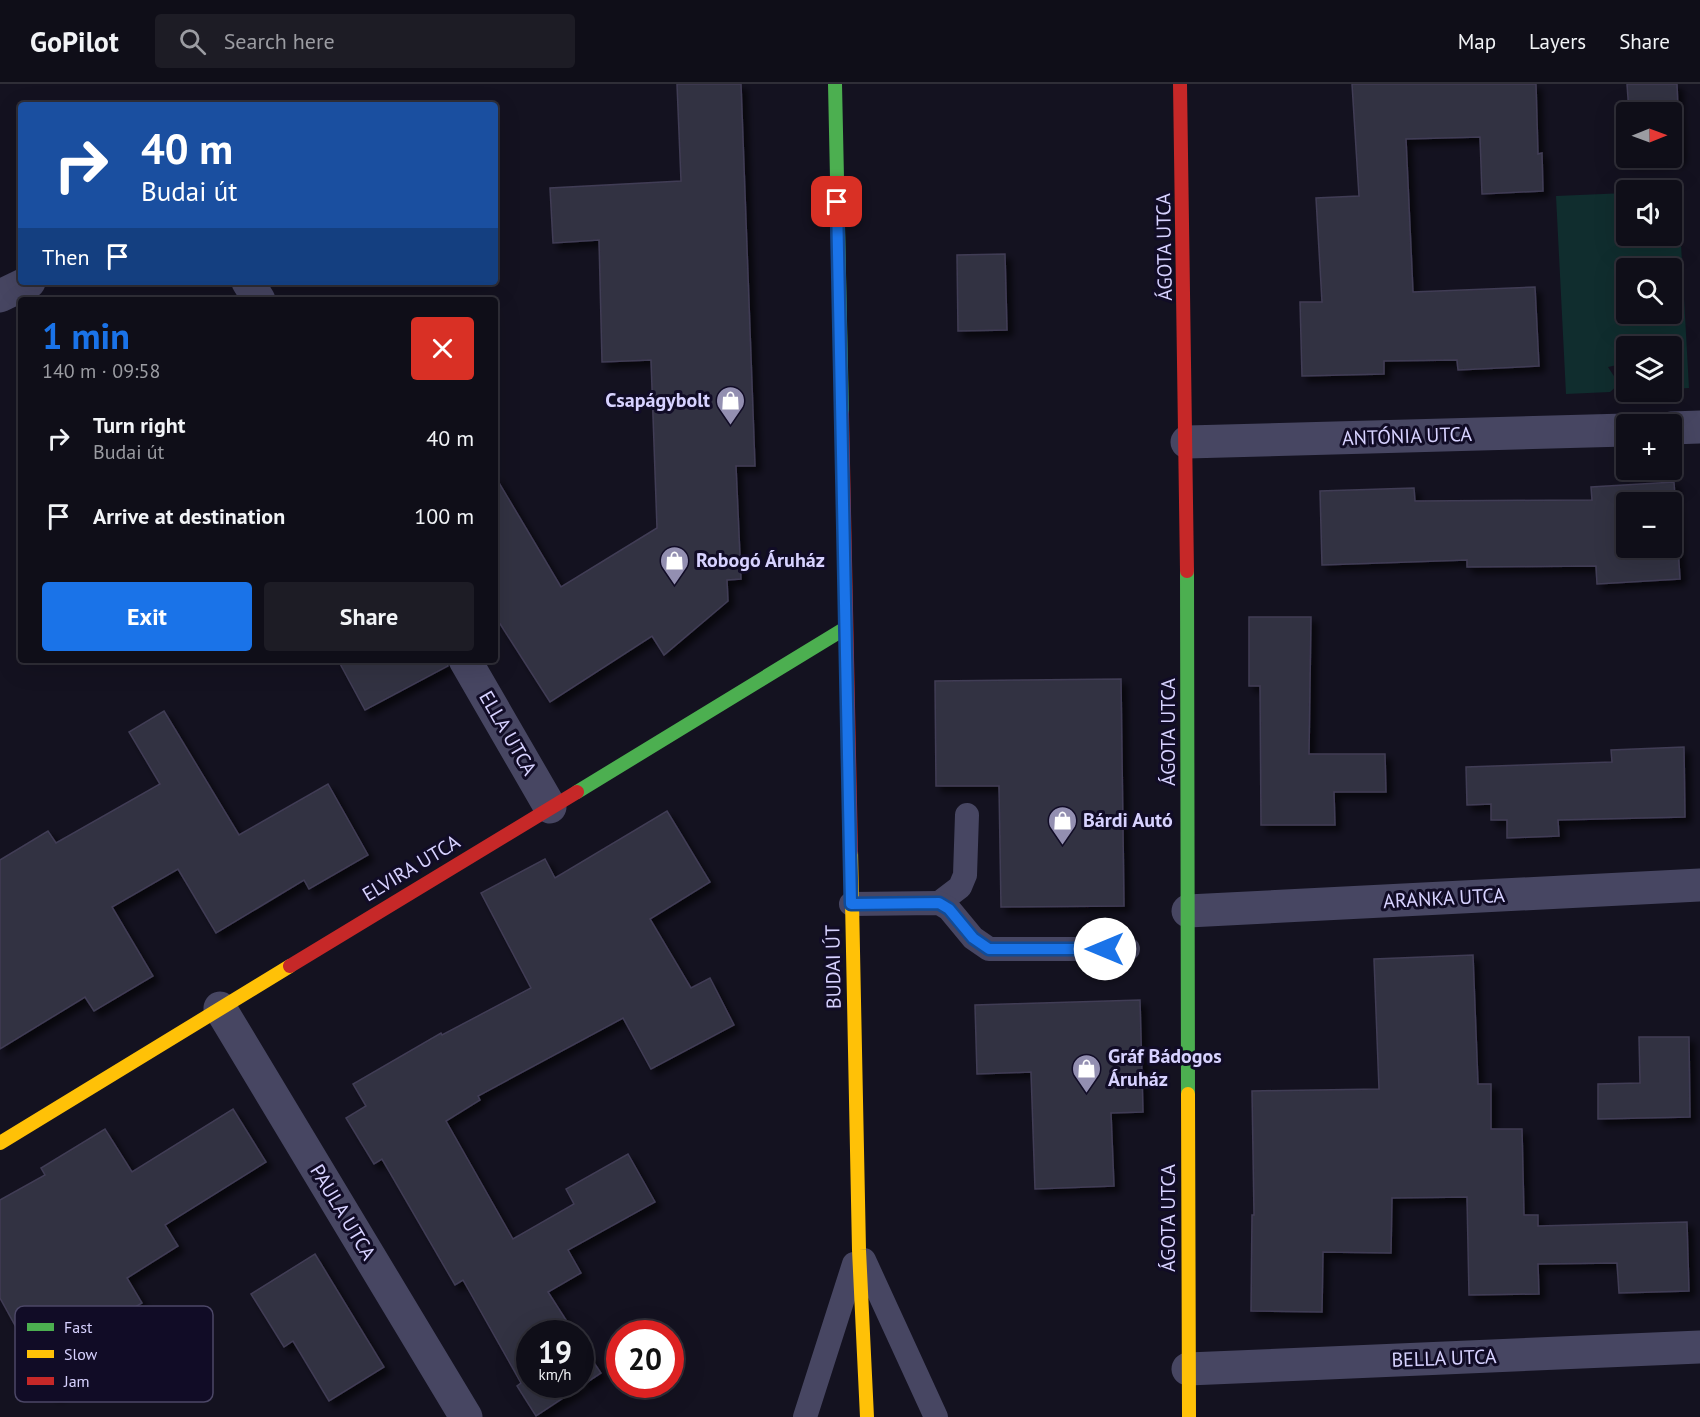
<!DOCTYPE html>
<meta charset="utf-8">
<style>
:root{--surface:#0f0e18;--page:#1d1c25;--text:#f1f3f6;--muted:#9b9ca2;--line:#2f2e37;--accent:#1a73e8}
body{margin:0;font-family:"PT Sans",sans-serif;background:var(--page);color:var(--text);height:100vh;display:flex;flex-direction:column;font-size:22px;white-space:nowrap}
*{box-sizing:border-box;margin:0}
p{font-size:20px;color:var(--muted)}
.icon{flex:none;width:33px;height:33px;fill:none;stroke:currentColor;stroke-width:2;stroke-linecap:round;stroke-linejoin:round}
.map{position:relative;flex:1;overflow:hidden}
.sheet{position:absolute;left:18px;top:213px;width:480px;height:366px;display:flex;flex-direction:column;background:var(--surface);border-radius:6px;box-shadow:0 6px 24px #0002,0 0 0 2px var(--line)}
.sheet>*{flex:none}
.top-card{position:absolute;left:18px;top:18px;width:480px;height:183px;border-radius:6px;box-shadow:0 6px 24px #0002,0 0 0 2px var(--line);background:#1a4fa0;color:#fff;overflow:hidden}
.needle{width:39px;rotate:89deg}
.tools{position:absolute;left:1616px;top:18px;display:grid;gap:12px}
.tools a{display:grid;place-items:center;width:66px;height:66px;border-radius:6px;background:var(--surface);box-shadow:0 6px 24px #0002,0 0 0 2px var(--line);font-size:30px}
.speed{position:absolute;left:516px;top:1236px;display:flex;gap:12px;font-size:30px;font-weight:700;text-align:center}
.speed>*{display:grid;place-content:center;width:78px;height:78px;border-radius:50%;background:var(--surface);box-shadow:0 6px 24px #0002,0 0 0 2px var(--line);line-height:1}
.speed small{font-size:15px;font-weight:400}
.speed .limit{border:9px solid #d22;background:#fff;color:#111}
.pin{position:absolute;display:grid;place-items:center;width:51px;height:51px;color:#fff;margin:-26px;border-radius:12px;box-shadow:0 3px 9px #0006}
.me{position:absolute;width:66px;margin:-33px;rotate:270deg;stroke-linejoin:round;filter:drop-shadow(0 0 4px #0008)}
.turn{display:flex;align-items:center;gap:21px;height:126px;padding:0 24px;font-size:27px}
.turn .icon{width:78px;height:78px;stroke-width:2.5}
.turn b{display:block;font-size:42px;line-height:51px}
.then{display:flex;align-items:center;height:57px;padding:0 24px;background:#0003;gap:12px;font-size:22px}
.round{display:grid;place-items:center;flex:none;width:63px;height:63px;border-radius:6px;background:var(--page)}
.summary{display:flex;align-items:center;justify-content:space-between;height:102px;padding:0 24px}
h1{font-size:36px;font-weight:700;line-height:45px;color:var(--accent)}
.primary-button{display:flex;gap:12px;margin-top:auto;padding:12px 24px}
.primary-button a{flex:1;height:69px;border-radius:6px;background:var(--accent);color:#fff;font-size:24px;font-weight:700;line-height:69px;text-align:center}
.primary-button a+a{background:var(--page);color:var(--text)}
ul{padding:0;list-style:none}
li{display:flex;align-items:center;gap:18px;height:78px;padding:0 24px}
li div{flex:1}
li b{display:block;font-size:22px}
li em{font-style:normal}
header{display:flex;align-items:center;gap:36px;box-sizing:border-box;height:84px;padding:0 30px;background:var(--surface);border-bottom:2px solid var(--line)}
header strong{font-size:28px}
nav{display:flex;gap:33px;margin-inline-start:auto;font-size:21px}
.search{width:420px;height:54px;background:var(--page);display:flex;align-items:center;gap:15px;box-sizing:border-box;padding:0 21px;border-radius:6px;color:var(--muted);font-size:22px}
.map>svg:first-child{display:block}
</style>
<header>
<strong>GoPilot</strong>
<div class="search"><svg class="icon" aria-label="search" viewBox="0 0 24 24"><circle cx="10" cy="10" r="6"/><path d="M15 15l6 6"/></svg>Search here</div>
<nav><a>Map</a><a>Layers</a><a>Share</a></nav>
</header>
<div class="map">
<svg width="1700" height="1333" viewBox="0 0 1700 1333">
<defs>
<filter id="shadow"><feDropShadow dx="5.5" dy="5.5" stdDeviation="3" flood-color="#0009"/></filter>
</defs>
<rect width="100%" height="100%" fill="#141220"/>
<path fill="#102d2e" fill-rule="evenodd" d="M1678,106L1689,304L1671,305V262H1626V279L1608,283L1619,300L1610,308L1566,310L1556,112L1626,109V152H1671V107ZM1626,184H1671V230H1626Z"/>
<g fill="#323042" stroke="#413d55" stroke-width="1.5" fill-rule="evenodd" filter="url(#shadow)">
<polygon points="677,0 741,0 755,382 736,382 741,495 727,496 728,517 664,571 652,552 550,618 495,532 495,392 561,503 657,444 651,276 602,278 599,156 553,159 550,104 681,97"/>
<polygon points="1352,0 1536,0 1538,70 1542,69 1543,107 1482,110 1480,53 1406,55 1413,208 1535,203 1539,282 1458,286 1457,276 1384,277 1384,290 1302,292 1300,218 1322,218 1316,114 1359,112"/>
<polygon points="1627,0 1677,0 1680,75 1631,77 1631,74 1671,74 1671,28 1629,28"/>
<polygon points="1005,170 1007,246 958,247 957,171"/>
<path d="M1674,398L1680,495L1597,500L1596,482L1467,483V476L1322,481L1320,407L1414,404L1415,417L1592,416L1591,403ZM1626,418H1671V464H1626Z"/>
<polygon points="1249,533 1311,533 1309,670 1385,670 1386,708 1334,708 1335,741 1261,741 1260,602 1249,602"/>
<polygon points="338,576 446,576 448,582 365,626"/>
<polygon points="1121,595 1124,822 1001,823 999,702 936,702 935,597"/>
<polygon points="164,627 239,751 328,700 368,771 309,805 304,796 216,849 178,785 112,823 153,892 94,927 85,913 0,965 0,776 48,747 56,759 160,700 129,648"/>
<polygon points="1684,663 1685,733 1558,736 1559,752 1507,754 1507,736 1491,736 1491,720 1467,721 1466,683 1612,678 1611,666"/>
<polygon points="667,727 710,798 650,835 691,904 710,894 734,941 651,985 623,934 478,1012 480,1016 446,1037 513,1155 574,1120 566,1105 628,1070 655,1118 568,1166 581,1189 548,1208 575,1250 530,1250 530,1300 580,1300 580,1258 601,1289 536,1332 517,1302 521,1299 463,1196 455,1201 382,1075 374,1080 346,1034 366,1022 353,1000 441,949 442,951 531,904 481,809 545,775 555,794"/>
<polygon points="1473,871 1478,1000 1491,1000 1491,1045 1522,1045 1524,1131 1538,1131 1538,1142 1687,1138 1689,1207 1619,1209 1617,1179 1538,1180 1539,1210 1469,1211 1467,1113 1392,1114 1391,1169 1323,1168 1322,1228 1251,1227 1252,1131 1254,1131 1252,1007 1379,1005 1374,875"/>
<polygon points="1140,916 1143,1028 1111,1029 1114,1102 1035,1105 1031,988 977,990 975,921"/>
<polygon points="1639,953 1689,953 1690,1033 1598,1035 1598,1000 1640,999"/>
<polygon points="233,1025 266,1078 165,1141 178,1162 127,1194 142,1219 81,1255 98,1287 54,1312 0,1214 0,1116 45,1091 41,1084 105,1045 132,1088"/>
<polygon points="315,1170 384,1283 329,1317 293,1257 284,1263 251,1210"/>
</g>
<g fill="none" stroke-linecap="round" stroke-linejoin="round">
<g stroke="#474662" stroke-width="24">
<polyline points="939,819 960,803 965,791 967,731"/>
<polyline points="851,820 939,819 949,825 973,854 989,865 1128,865"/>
<polyline points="864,1176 936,1333"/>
<polyline points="805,1333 854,1180"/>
</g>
<g stroke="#474662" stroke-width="33">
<polyline points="248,198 259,216"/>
<polyline points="0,212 29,198"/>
<polyline points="1671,344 1700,343"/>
<polyline points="1187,358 1626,346"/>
<polyline points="465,576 550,723"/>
<polyline points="1188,827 1700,801"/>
<polyline points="220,924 466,1333"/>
<polyline points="1188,1285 1700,1263"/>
</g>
<g stroke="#4caf50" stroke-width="14">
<polyline points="835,0 842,330"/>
<polyline points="1187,487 1188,1010"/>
<polyline points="577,708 844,545"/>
</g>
<g stroke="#ffc107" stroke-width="14">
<polyline points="851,767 859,1166 867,1333"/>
<polyline points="1188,1010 1189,1333"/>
<polyline points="0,1059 290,882"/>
</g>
<g stroke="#c62828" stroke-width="14">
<polyline points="1180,0 1187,487"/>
<polyline points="842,330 851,767"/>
<polyline points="290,882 577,708"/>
</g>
</g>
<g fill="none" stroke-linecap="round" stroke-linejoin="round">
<defs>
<polyline id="route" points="837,118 851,820 939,819 949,825 973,854 989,865 1105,865"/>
</defs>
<use href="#route" stroke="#114b97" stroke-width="15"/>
<use href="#route" stroke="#1a73e8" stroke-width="10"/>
</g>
<defs>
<symbol id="shop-pin" viewBox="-11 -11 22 30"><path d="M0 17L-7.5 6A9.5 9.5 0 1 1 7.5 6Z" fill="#938fb1" stroke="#110c26"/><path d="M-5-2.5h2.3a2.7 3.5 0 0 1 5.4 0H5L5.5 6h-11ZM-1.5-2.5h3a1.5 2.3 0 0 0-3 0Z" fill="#fff"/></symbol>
</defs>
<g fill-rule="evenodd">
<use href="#shop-pin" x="714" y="300" width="33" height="45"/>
<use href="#shop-pin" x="658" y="460" width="33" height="45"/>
<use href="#shop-pin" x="1046" y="720" width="33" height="45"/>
<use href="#shop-pin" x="1070" y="968" width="33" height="45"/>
</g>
<g text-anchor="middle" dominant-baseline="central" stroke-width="6" stroke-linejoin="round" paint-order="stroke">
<g font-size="20" fill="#d7d2ff" stroke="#110c26">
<text transform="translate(1164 163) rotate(-91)">ÁGOTA UTCA</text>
<text transform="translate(1407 352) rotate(-2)">ANTÓNIA UTCA</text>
<text transform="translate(1168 648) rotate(-90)">ÁGOTA UTCA</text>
<text transform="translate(508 649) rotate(60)">ELLA UTCA</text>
<text transform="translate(411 784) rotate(-31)">ELVIRA UTCA</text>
<text transform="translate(1444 814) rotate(-3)">ARANKA UTCA</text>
<text transform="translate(833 883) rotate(-91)">BUDAI ÚT</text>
<text transform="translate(343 1128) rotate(59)">PAULA UTCA</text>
<text transform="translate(1168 1134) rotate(-90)">ÁGOTA UTCA</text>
<text transform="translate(1444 1274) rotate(-2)">BELLA UTCA</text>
</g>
<g font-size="20" font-weight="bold" fill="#d7d2ff" stroke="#110c26" text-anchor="start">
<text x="710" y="316" text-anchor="end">Csapágybolt</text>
<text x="696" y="476">Robogó Áruház</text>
<text x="1083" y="736">Bárdi Autó</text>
<text x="1108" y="972">Gráf Bádogos<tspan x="1108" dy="23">Áruház</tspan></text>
</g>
</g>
<rect x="15" y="1222" width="198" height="96" rx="9" fill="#110c26" stroke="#4c4767" stroke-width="1.5"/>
<rect x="27" y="1239" width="27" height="8" fill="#4caf50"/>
<rect x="27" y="1266" width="27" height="8" fill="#ffc107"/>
<rect x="27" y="1293" width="27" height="8" fill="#c62828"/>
<g font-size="16" fill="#d7d2ff">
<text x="64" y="1249">Fast</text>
<text x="64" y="1276">Slow</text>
<text x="64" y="1303">Jam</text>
</g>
</svg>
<div class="tools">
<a><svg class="needle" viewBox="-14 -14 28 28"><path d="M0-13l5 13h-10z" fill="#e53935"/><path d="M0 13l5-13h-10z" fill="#9b9ca2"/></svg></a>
<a><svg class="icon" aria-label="sound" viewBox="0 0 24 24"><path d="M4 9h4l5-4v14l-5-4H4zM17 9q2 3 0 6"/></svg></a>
<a><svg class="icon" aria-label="search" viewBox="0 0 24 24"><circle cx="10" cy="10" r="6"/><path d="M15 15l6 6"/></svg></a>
<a><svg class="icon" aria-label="layers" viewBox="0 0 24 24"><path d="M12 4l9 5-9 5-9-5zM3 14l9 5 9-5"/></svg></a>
<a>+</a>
<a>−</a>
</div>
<div class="speed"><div>19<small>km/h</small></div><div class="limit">20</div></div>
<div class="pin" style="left:837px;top:118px;background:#d93025"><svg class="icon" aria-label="arrive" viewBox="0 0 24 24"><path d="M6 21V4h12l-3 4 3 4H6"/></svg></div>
<svg class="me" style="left:1105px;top:865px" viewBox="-20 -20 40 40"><circle r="19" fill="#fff"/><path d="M0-13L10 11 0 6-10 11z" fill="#1a73e8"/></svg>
<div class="top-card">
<div class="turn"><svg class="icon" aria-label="right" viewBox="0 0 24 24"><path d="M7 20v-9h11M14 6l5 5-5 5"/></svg><div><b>40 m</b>Budai út</div></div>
<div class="then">Then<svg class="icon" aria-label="arrive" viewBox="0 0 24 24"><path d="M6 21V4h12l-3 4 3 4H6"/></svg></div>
</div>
<section class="sheet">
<div class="summary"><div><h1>1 min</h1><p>140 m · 09:58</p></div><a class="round" style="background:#d93025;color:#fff"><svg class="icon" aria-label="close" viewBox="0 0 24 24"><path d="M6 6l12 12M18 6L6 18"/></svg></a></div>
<ul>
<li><svg class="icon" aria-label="right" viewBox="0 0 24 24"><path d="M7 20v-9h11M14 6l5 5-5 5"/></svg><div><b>Turn right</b><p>Budai út</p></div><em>40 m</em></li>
<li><svg class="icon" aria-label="arrive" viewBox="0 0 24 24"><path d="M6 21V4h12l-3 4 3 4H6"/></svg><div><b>Arrive at destination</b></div><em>100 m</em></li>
</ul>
<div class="primary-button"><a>Exit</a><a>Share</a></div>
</section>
</div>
